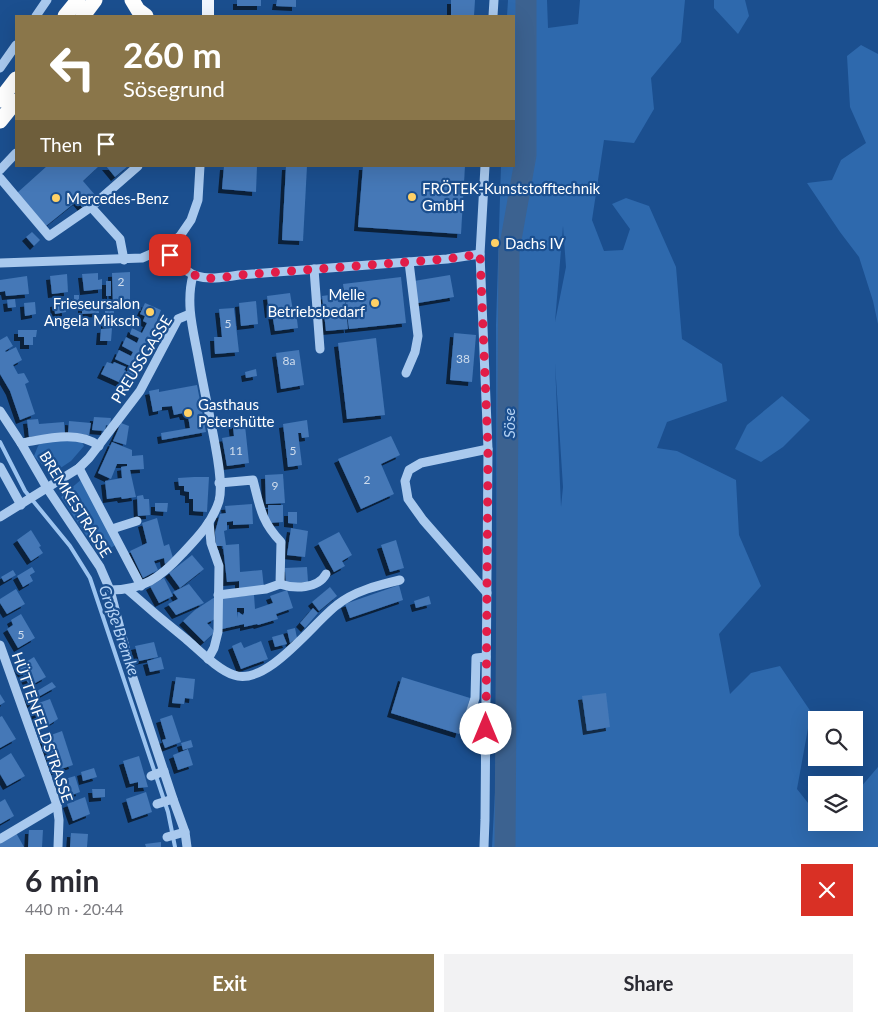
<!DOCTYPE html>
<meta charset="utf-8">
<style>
:root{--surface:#fff;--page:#f2f2f3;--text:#2b2b33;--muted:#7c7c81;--accent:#8a764a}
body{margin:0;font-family:Lato,sans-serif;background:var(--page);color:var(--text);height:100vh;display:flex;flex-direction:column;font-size:19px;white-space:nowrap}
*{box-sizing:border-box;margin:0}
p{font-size:16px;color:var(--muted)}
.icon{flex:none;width:28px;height:28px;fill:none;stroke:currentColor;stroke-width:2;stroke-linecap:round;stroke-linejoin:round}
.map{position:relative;height:847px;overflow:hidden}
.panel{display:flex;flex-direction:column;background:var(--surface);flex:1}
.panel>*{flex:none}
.banner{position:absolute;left:15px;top:15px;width:500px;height:152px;border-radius:0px;box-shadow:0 5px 20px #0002;background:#8a764a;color:#fff;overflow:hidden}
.controls{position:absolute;left:808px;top:711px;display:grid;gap:10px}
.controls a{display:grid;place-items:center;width:55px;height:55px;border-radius:0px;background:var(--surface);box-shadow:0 5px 20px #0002;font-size:25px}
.pin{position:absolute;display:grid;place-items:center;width:42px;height:42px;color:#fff;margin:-21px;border-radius:10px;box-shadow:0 2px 8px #0006}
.me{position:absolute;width:55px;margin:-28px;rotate:0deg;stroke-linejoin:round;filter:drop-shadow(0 0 4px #0008)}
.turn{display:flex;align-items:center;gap:18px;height:105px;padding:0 25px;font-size:22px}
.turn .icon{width:65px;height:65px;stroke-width:2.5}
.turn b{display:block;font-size:35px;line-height:42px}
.then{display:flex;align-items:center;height:48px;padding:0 25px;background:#0003;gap:10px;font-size:19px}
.round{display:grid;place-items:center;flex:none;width:52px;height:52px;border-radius:0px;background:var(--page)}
.summary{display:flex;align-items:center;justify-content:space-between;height:85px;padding:0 25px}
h1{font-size:30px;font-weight:700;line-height:38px}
.primary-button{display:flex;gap:10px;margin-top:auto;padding:10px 25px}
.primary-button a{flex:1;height:58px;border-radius:0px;background:var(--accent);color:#fff;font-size:20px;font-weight:700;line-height:58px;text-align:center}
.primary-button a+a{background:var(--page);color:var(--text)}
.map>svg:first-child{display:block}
</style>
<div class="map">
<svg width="878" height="847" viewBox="0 0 878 847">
<defs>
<filter id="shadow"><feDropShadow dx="-4" dy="4" stdDeviation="0" flood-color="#0009"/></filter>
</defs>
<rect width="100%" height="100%" fill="#1b4f8f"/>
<g fill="#2e69ad" fill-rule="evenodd">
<path d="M508,0H547L548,28L578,24L580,0H685L681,42L651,78L654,109L634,143L604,140L592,220L604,251L623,250L630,229L612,204L626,198L649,206L676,267L682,339L722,364L727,401L667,422L657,448L677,451L736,480L739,535L761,586L719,634L730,694L751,673L780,666L811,712L797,789L816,813V822H854V795L878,767V847H492L497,755L496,325L501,166H514V16H507ZM563,226L566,267L555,322ZM555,363L563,487L561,507Z"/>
<polygon points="714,0 745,0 749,16 738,34 714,8"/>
<polygon points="861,45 878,54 878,324 873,301 859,257 840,232 807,183 832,180 841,160 866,143 850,107 847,56"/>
<polygon points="782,396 810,420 783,447 761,462 735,449 747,425"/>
<polygon points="72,439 82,442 84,446 71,461 56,471 48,471 34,456 38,446 41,443"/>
<polygon points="83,478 117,544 99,555 61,497"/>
</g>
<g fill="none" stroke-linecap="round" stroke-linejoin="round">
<polyline stroke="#9cc4f0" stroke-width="4" points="0,442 25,491 70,546 90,578 168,812 175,847"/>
<polyline stroke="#3c6290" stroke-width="21" points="505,847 509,251 526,155 526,0"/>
</g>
<g fill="#4478b7" fill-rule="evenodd" filter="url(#shadow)">
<rect x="237" y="0" width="24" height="6"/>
<polygon points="277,0 296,0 296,7 276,6"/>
<polygon points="451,0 475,0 474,16 451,16"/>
<polygon points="47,166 99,166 83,181 95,195 82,207 77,201 46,226 17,193"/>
<polygon points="106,166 128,166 115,177"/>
<polygon points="224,166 257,166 256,192 222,189"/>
<polygon points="286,166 307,166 303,241 282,240"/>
<polygon points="363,166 465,166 461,234 358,227"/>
<polygon points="32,232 40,240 34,246 26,237"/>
<polygon points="130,272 130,306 113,306 112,273"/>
<polygon points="98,273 98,280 102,279 102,289 84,291 82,274"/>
<polygon points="67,274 68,292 52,294 50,276"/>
<polygon points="450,275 454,297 418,303 414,281"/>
<polygon points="27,276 29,294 6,296 5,291 0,292 0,280"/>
<polygon points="401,277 406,323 349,329 343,284"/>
<rect x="106" y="281" width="5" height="15"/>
<polygon points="290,293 293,311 296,311 298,328 275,331 272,313 269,314 267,296"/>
<polygon points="344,293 348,329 326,331 322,296"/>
<rect x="74" y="295" width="5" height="10"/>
<polygon points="15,299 16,307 8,308 7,300"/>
<polygon points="65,301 66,312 55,314 54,303"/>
<polygon points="256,301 258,324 241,326 239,303"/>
<polygon points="35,302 36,314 25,316 24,303"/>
<polygon points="99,303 99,313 82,314 82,304"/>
<polygon points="145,303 161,310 156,323 163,326 132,388 101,374 107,362 113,364 114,362 126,367 124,370 127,372 130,366 115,359 119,350 131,356 133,352 122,346 126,337 137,343 139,338 130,334 132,328 142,333 147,323 143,321 145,316 140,314"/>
<polygon points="234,308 239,352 215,354 214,337 222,337 219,309"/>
<polygon points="105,311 114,311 113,325 105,325"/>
<polygon points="112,328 111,341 100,341 101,329"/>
<polygon points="18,330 37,330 36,337 33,337 33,345 24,345 24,337 18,337"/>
<polygon points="454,333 476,335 472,382 450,380"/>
<polygon points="7,336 13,346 5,351 6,352 16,347 22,360 13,365 18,374 24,373 29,382 25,384 35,414 20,420 10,391 0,374 0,340"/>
<polygon points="376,338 385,415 347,419 338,343"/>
<polygon points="299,350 304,385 281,389 276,353"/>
<polygon points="256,369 257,376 246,378 245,372"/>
<polygon points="197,385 206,432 162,440 161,433 190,428 188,416 184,416 183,413 174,415 172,406 162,407 162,410 153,412 149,391 159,389 159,392"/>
<polygon points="244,416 249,463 227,466 222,438 234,436 232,418"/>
<polygon points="94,417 111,418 110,426 106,425 105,431 92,430"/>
<polygon points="38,419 39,424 64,422 65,434 29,437 27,420"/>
<polygon points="307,420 309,437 302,438 301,433 298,433 302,465 288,467 283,424"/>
<polygon points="69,421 91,423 89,435 68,433"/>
<polygon points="121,423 129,426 126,445 113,441"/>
<polygon points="391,436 400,455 381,464 394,494 361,509 338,459"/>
<polygon points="112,442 132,450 132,456 143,455 144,469 130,470 136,497 122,499 121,497 107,499 105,481 122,478 121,467 127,466 127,464 117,464 111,479 98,473"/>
<polygon points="283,474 285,503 266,504 265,475"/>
<polygon points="194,477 209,477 207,512 193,511 193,499 189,499 189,492 184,491 184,486 179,486 178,478"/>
<polygon points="143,495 144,499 149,499 150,515 138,516 137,496"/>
<polygon points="155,503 168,503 167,512 155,511"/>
<polygon points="252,504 253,524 233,525 233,521 227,522 227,530 224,531 226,545 239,544 240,572 262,570 264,588 239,590 239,581 227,582 223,546 216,546 215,532 220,514 226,513 225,506"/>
<polygon points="268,505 283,505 283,522 268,523"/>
<polygon points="288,512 297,512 297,524 288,523"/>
<polygon points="157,518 164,546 169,544 173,558 165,564 164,558 154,561 158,570 143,578 130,551 147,543 142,523"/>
<polygon points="291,528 308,531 305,557 287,555"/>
<polygon points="31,530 41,546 39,547 43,553 31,561 17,540"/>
<polygon points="339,532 352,555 342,561 345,566 334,572 318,543"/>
<polygon points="396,540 404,568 390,572 381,545"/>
<polygon points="192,555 204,569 180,588 169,573"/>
<polygon points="32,567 35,572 30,575 33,581 23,587 17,576"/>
<polygon points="307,567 308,582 286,584 285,568"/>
<polygon points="13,570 16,575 4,582 1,577"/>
<polygon points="164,578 173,596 159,603 150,586"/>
<polygon points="189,584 204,603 176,615 168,604 178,599 173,592"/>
<polygon points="399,585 403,600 350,618 345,604"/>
<polygon points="330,587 337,596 319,611 312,602"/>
<polygon points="16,589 25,604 7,614 0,603 0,599"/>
<path d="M287,590L293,608L276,614L278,619L258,625L257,624L244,627V624L222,629V598L254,595L255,609L273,603L270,596ZM237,608H244V613L243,615L238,612L237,618Z"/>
<polygon points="429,596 431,604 416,608 414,601"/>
<polygon points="215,597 215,619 207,623 215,632 204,642 183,621 195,610"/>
<polygon points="313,608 318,613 305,628 300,623"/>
<polygon points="21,614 35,638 18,648 7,629 13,625 11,620"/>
<polygon points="295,628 297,638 290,643 287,630"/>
<polygon points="283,634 287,644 275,647 272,637"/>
<polygon points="261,641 268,659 241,669 232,646 241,642 244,648"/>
<polygon points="154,642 158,657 139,661 135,646"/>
<polygon points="34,657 46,677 30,686 18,667"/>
<polygon points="161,657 164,669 150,672 147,661"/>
<polygon points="176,677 195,679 193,699 185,698 184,704 172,703"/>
<polygon points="402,677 470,698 459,734 391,713"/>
<polygon points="52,682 56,687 40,696 40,699 31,704 27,697"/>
<polygon points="606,693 610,727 587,731 582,696"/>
<polygon points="0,694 5,702 0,705"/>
<polygon points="50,699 58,719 44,728 38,721 33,705"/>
<polygon points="172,715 181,742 165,748 162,740 166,739 160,719"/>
<polygon points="2,716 16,739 0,748 0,717"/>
<polygon points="62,731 73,765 55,771 43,738"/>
<polygon points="191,740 193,747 183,750 181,743"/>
<polygon points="188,749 193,765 178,770 173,755"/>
<polygon points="11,753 25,776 7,786 0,774 0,760"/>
<polygon points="139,756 146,780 148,787 138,788 138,782 130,784 123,761"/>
<polygon points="94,768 97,777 83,781 81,772"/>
<polygon points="75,776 80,792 64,798 58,781"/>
<polygon points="92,789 105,789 105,797 93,798"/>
<polygon points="146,792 152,812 132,819 126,799"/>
<polygon points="85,797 90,814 73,821 67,804"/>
<polygon points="5,799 14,816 0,824 0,802"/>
<polygon points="29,830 43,830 42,847 28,847"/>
<polygon points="15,831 24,847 0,847 0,840"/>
<polygon points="71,833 88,834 87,847 70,847"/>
<polygon points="161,842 161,847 146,847 145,844"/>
</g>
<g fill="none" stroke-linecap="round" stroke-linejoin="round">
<g stroke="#a9c9ee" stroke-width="9">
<polyline points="36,16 47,0"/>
<polyline points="493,16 494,0"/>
<polyline points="0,68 16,45"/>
<polyline points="0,170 16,153"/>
<polyline points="0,178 49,236 91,207"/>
<path d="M165,248C190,281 201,281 239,275L447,259L480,254"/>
<polyline points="124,260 120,239 91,207 138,166"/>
<polyline points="0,263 142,258 165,248 180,236 191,220 198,200 200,166"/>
<polyline points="314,269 320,349"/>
<polyline points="406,373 415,352 418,336 409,262"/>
<polyline points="0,411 21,443 47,488 100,567 110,590 133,678 173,799 185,832 187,847"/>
<path d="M21,443C46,439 78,430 99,446"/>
<polyline points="0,467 21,505"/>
<polyline points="79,468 141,586"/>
<polyline points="0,517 79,468 89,458 140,391 178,319 190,314"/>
<polyline points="112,529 137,521"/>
<path d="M280,584C294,589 318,589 326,574"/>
<path d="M110,590C143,590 160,578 182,554C197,538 212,523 219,501C223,486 218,460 215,444C210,417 204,389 199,362C194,333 185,305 193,275"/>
<path d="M128,590C147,607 166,623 186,639C199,650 218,670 234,675C267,687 314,622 337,605C354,591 379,585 400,580"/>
<polyline points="487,593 423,520 408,499 405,481 409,470 421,463 488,449"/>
<path d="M218,595L266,589L280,584L281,542C261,521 260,507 253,480L219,483"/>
<polyline points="0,645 57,805 59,820 58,847"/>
<polyline points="208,659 214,648 218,632 219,566 211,543 209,522"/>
<polyline points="464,732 475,698 476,658 486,657"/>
<polyline points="151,776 164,771"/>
<polyline points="157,804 173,799"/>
<polyline points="167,837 185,832"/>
<polyline points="0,839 57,805"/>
<polyline points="484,847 485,820 488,449 480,254 485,166"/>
</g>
<polyline stroke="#f0f6ff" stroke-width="12" points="208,16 208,0"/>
<g stroke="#fff" stroke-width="15">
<polyline points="132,0 138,10 146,16"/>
<polyline points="65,16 78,0"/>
<polyline points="83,16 95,0"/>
<polyline points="0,100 16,79"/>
<polyline points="0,121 16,101"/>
</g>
</g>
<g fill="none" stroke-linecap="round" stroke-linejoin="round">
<path stroke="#e11d48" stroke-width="9" stroke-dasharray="0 16.2" d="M170,255C197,283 204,280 240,275L447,259L480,254L488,449L486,729"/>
</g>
<g fill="#ffd166" stroke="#1b4f8f" stroke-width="2">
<circle cx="412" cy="197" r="5"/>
<circle cx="56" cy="198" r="5"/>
<circle cx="495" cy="243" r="5"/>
<circle cx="375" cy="303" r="5"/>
<circle cx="150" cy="312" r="5"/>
<circle cx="188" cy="413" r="5"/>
</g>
<g text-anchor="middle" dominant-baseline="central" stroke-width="4.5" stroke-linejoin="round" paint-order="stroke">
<g font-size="12" fill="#d0dded">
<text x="121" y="281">2</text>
<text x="228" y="323">5</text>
<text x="463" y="358">38</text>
<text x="289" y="360">8a</text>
<text x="236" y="450">11</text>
<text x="293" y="450">5</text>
<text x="367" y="479">2</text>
<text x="275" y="485">9</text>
<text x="21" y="634">5</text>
</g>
<g font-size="15" fill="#fff" stroke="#1b4f8f" text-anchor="start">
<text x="422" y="188">FRÖTEK-Kunststofftechnik<tspan x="422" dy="17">GmbH</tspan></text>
<text x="66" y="198">Mercedes-Benz</text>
<text x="505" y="243">Dachs IV</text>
<text x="365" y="294" text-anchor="end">Melle<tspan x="365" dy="17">Betriebsbedarf</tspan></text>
<text x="140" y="303" text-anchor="end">Frieseursalon<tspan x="140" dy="17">Angela Miksch</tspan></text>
<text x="198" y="404">Gasthaus<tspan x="198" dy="17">Petershütte</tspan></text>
</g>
<g font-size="15" fill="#fff" stroke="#1b4f8f">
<text transform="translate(141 359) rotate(-58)">PREUSSGASSE</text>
<text transform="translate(76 504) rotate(58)">BREMKESTRASSE</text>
<text transform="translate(43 727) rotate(71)">HÜTTENFELDSTRASSE</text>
</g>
<g font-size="16" font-style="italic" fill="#b5d3f5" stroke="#1b4f8f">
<text transform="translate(508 423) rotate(-90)">Söse</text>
<text transform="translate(120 630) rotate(71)">Große Bremke</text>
</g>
</g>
</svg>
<div class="controls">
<a><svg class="icon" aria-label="search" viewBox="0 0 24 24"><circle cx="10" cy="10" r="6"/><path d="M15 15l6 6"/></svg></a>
<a><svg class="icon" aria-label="layers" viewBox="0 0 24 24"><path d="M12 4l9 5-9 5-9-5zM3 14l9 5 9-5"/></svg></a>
</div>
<div class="pin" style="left:170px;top:255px;background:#d93025"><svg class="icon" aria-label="arrive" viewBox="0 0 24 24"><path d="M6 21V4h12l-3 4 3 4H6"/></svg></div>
<svg class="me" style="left:486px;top:729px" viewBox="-20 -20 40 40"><circle r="19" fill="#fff"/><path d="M0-13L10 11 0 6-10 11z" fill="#e11d48"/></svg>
<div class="banner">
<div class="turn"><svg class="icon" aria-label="left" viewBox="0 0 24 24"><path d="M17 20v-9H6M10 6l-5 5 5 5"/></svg><div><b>260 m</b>Sösegrund</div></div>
<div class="then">Then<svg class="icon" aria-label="arrive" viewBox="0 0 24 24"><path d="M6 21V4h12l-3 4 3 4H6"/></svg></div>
</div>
</div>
<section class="panel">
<div class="summary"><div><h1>6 min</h1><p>440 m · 20:44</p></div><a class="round" style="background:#d93025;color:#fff"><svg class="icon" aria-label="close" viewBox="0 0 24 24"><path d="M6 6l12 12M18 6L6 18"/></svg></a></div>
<div class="primary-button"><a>Exit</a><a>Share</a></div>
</section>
